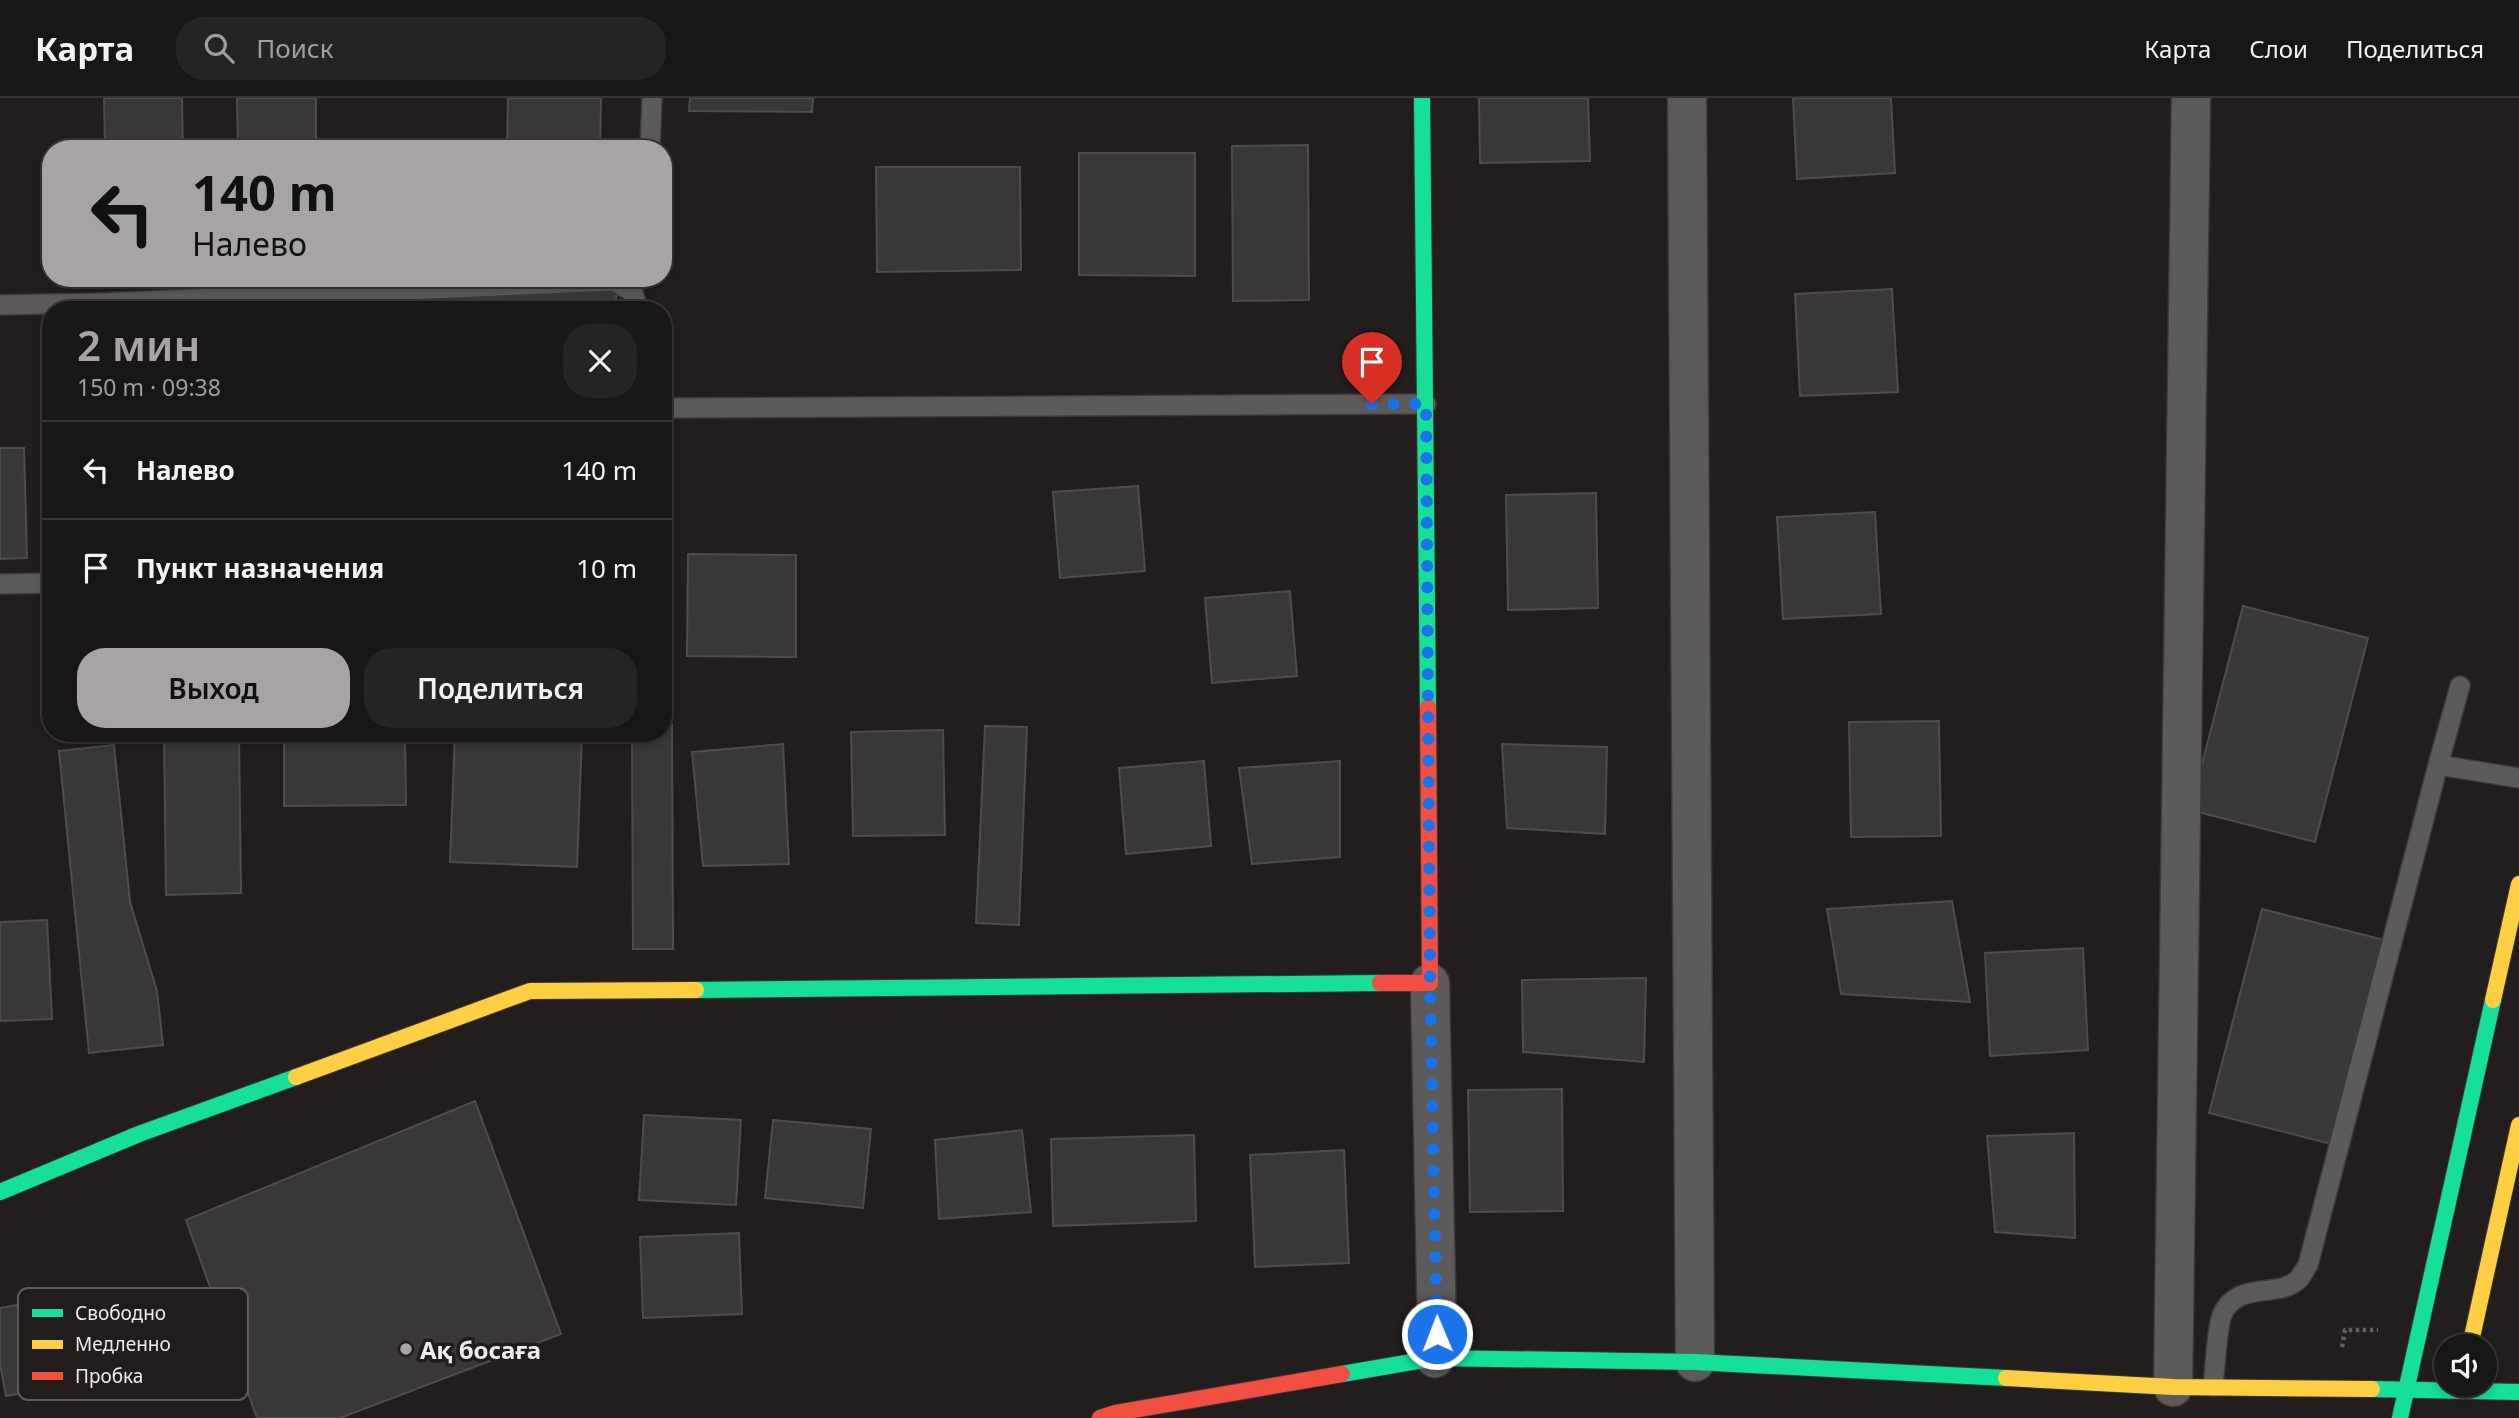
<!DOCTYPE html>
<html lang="ru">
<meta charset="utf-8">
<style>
:root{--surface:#191616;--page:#262323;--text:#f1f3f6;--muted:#9f9fa1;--line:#373535;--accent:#a7a4a3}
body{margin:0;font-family:"Noto Sans",sans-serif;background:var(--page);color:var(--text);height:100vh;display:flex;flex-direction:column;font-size:26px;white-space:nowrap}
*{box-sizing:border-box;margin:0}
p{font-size:23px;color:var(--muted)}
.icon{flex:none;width:38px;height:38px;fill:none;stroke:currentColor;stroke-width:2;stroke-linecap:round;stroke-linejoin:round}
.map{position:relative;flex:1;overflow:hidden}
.sheet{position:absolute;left:42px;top:203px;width:630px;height:441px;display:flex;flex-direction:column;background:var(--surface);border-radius:28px;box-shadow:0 4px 10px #0003,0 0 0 2px var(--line)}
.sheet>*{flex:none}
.guide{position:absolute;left:42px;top:42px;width:630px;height:147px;border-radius:28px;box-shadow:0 4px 10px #0003,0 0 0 2px var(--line);background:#a7a4a3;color:#111;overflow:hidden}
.buttons{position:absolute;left:2434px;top:1236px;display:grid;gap:14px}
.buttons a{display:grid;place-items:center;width:63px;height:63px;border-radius:50%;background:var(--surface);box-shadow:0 4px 10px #0003,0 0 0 2px var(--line);font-size:35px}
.pin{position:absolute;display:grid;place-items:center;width:60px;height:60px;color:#fff;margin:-72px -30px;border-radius:50% 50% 50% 0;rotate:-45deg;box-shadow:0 0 7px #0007}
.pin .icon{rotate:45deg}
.me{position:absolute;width:77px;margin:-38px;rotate:359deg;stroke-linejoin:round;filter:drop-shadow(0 0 5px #0008)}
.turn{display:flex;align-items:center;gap:24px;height:147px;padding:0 35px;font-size:32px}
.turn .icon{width:91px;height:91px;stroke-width:2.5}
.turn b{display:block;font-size:49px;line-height:60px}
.round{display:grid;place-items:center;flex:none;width:74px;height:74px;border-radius:28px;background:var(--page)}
.head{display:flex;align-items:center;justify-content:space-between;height:119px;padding:0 35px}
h1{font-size:42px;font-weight:600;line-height:52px;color:var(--accent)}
.cta{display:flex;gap:14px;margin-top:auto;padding:14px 35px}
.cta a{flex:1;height:80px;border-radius:28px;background:var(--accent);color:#111;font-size:28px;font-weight:600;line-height:80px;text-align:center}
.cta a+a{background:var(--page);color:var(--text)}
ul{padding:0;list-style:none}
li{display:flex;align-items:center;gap:21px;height:98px;padding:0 35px;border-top:2px solid var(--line)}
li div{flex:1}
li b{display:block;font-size:26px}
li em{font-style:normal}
header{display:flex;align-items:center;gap:42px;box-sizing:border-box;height:98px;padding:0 35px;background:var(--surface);border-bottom:2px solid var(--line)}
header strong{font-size:33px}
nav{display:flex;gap:38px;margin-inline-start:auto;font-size:24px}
.search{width:490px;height:63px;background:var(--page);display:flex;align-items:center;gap:18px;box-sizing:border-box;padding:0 24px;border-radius:28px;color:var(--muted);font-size:26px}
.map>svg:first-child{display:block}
</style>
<header>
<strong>Карта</strong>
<div class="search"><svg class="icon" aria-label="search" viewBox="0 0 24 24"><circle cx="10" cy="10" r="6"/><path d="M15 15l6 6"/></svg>Поиск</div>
<nav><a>Карта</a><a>Слои</a><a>Поделиться</a></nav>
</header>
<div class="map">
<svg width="2519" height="1320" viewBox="0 0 2519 1320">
<rect width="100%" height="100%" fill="#211e1d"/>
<g fill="#3b3938" stroke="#4f4d4c" stroke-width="2">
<polygon points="104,0 182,0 183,51 105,51"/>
<polygon points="237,0 316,0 316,51 238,51"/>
<polygon points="508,0 601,0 600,51 507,51"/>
<polygon points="690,0 813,0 812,14 689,13"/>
<polygon points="1479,0 1588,0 1590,63 1480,65"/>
<polygon points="1793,0 1891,0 1895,75 1797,81"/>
<polygon points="1308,47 1309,202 1233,203 1232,48"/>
<polygon points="1079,55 1195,55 1195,178 1079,177"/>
<polygon points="876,69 1020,69 1021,172 877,174"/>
<polygon points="1892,191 1898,294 1800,298 1795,196"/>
<polygon points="616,193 617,212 197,212 197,207"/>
<polygon points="0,350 24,350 27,460 0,461"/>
<polygon points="1138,388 1145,473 1060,480 1053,394"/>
<polygon points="1596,395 1598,510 1508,512 1506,397"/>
<polygon points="1875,414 1881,516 1783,521 1777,419"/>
<polygon points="688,456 796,457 796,559 687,558"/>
<polygon points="1290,493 1297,578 1212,585 1205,500"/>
<polygon points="2243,508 2368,540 2315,744 2190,712"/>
<polygon points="1939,623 1941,738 1851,739 1849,624"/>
<polygon points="663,627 672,627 673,851 633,851 632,635 663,635"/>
<polygon points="985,628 1027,629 1019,827 976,825"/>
<polygon points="943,632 945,737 853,738 851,634"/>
<polygon points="284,635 405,635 406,707 284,708"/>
<polygon points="455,635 582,638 577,769 450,764"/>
<polygon points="239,636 241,795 166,797 164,638"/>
<polygon points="783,646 789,766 703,768 692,654"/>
<polygon points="1502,646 1607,649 1605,736 1507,730"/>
<polygon points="114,647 130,804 157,893 163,947 89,955 59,653"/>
<polygon points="1204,663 1211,748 1126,756 1119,670"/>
<polygon points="1340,663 1340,759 1252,766 1239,670"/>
<polygon points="1952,803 1970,904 1841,896 1827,811"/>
<polygon points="2262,811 2388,843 2335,1047 2209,1015"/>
<polygon points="47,822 52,921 0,923 0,824"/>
<polygon points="2083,850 2088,952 1990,958 1985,855"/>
<polygon points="1646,880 1644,964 1523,954 1522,882"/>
<polygon points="1562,991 1563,1113 1470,1114 1468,992"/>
<polygon points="475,1003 561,1236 340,1320 257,1320 186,1122"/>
<polygon points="644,1017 741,1022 736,1107 639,1102"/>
<polygon points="773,1022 871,1031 863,1110 765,1100"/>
<polygon points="1022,1032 1031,1114 939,1121 935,1042"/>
<polygon points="2074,1035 2075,1140 1995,1134 1987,1038"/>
<polygon points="1194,1037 1196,1123 1053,1128 1051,1041"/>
<polygon points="1344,1052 1349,1165 1255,1169 1250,1057"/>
<polygon points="739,1135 742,1216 643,1220 640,1139"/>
<polygon points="71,1197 87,1284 6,1298 0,1266 0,1210"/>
</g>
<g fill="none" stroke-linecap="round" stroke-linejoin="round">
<defs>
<g id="lane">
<polyline points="650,51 652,0"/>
<polyline points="100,205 614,183 633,194 638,212"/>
<polyline points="0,207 100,205 100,212"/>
<polyline points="663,310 1426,306"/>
<polyline points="0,486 51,485"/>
<polyline points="2460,588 2438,667 2519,680"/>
<path d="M2213,1288C2215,1271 2217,1229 2222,1217C2237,1182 2278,1201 2299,1181C2302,1177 2305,1171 2308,1167L2438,667"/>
</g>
<g id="street">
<polyline points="1687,0 1695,1264"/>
<polyline points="1430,885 1437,1236 1435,1260"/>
<polyline points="2173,1289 2191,0"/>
</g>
<g id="fast">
<polyline points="1422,0 1428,609"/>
<polyline points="696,892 1380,885"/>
<polyline points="0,1094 139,1036 296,979"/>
<polyline points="1342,1276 1435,1260 1695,1264 2006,1280"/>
<polyline points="2372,1291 2519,1294"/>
<polyline points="2400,1320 2493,902"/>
</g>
<g id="slow">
<polyline points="2493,902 2519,786"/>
<polyline points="296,979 530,893 696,892"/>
<polyline points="2470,1248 2519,1027"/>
<polyline points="2006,1280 2173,1289 2372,1291"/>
</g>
<g id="jam">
<polyline points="1380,885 1430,885 1428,609"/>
<polyline points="1100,1320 1116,1315 1342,1276"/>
</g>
</defs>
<use href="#lane" stroke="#3b3939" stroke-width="22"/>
<use href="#street" stroke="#3b3939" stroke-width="41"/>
<use href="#fast" stroke="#3b3939" stroke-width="18"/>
<use href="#slow" stroke="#3b3939" stroke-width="18"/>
<use href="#jam" stroke="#3b3939" stroke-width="18"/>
<polyline stroke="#5f5d5d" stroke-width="4.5" stroke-dasharray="3.5 3.5" stroke-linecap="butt" points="2342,1249 2345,1232 2378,1232"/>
<use href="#lane" stroke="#5d5b5a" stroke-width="19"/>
<use href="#street" stroke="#5d5b5a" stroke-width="38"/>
<use href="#fast" stroke="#16e098" stroke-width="16"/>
<use href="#slow" stroke="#ffcf43" stroke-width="16"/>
<use href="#jam" stroke="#f24e42" stroke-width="16"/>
</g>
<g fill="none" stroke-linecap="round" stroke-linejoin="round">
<polyline stroke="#1a73e8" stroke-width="12" stroke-dasharray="0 21.6" points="1372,306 1426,306 1430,885 1437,1236"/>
</g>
<circle fill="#a7a4a3" stroke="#221d1c" stroke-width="2.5" cx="406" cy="1251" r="7"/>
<g text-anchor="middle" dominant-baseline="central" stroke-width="7" stroke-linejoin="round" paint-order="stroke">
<g font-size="24" font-weight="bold" fill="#efeceb" stroke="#221d1c" text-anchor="start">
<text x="420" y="1251">Ақ босаға</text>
</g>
</g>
<rect x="18" y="1190" width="230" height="112" rx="10" fill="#221d1c" stroke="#605b5a" stroke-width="2"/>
<rect x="32" y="1211" width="31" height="8" fill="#16e098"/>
<rect x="32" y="1242" width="31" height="9" fill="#ffcf43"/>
<rect x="32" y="1274" width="31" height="8" fill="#f24e42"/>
<g font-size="19" fill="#efeceb">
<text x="75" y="1222">Свободно</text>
<text x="75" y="1253">Медленно</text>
<text x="75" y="1285">Пробка</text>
</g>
</svg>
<div class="buttons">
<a><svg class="icon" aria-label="sound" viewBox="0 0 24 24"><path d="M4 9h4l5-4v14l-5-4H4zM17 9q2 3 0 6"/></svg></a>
</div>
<div class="pin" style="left:1372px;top:306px;background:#d93025"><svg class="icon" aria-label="arrive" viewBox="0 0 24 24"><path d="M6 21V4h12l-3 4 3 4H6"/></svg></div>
<svg class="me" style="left:1437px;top:1236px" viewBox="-20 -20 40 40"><circle r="17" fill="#1a73e8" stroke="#fff" stroke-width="3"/><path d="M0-11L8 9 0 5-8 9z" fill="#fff"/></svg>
<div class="guide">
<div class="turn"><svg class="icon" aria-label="left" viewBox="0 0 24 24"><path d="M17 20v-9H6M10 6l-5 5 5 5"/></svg><div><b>140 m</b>Налево</div></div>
</div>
<section class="sheet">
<div class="head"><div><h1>2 мин</h1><p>150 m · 09:38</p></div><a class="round"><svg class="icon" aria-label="close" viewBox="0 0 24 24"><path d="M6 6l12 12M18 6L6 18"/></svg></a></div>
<ul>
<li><svg class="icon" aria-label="left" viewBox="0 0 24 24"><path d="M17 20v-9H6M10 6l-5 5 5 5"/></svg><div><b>Налево</b></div><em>140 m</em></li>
<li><svg class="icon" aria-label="arrive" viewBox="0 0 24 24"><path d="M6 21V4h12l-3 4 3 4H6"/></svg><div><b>Пункт назначения</b></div><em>10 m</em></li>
</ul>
<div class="cta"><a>Выход</a><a>Поделиться</a></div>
</section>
</div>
